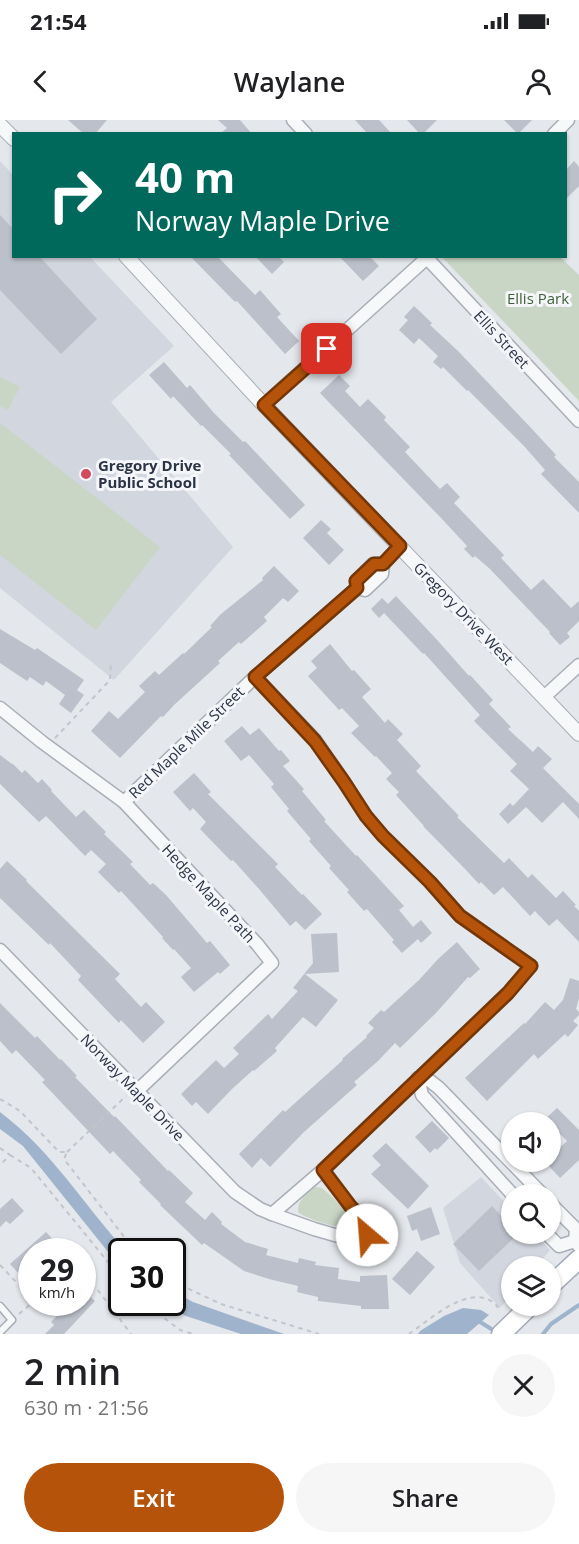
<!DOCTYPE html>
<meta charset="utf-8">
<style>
:root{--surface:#fff;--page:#f6f6f6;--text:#202124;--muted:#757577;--accent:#b45309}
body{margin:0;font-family:"Open Sans",sans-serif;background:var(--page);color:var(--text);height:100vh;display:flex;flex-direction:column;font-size:22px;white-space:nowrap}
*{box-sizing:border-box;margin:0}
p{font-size:20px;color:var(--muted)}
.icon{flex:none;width:33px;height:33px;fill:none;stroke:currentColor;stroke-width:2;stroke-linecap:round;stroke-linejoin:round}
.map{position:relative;height:1214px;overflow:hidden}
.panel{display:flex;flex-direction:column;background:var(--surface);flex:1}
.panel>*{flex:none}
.banner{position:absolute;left:12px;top:12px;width:555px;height:126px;border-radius:0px;box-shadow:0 2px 4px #0004;background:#00695c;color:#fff;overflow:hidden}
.tools{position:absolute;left:501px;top:992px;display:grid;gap:12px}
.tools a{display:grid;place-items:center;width:60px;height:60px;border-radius:50%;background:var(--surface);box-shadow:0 2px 4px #0004;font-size:30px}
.speed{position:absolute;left:18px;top:1118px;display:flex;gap:12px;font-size:30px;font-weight:700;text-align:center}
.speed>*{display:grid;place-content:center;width:78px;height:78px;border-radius:50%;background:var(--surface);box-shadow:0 2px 4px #0004;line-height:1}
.speed small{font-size:15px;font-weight:400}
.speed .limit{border:3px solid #111;border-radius:9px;background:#fff;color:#111}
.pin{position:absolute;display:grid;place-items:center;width:51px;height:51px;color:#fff;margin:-26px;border-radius:12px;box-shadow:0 3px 9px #0006}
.me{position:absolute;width:66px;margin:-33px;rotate:333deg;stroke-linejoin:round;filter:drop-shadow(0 0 4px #0008)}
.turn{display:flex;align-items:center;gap:21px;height:126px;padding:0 24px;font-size:27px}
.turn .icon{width:78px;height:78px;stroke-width:2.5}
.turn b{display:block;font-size:42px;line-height:51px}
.round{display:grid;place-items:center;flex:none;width:63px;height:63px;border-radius:32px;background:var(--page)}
.overview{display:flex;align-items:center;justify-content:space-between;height:102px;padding:0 24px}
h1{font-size:36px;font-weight:600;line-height:45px}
.action{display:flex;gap:12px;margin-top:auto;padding:12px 24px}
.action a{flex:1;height:69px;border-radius:36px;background:var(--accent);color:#fff;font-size:24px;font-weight:600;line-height:69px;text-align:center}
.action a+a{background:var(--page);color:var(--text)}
.status{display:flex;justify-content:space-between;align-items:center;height:42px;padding:0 30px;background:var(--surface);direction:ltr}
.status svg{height:16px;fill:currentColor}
header{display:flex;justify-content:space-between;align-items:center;height:78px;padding:0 24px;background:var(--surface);font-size:27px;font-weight:600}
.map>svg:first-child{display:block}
</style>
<div class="status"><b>21:54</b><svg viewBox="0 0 49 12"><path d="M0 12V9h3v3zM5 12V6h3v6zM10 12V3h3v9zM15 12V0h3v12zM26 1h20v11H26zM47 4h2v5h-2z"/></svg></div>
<header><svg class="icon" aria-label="back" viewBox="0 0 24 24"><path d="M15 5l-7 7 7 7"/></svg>Waylane<svg class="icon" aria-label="person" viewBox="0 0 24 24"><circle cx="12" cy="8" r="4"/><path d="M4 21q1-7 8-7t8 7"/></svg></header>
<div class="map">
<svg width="579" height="1214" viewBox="0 0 579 1214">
<rect width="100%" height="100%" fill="#e4e7ec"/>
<g fill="#d2d6de">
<polygon points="0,41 13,55 14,136 90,137 174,226 111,282 233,427 114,560 0,468"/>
<polygon points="481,1057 511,1089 512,1113 534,1113 550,1130 537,1146 512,1146 511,1175 500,1188 460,1143 443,1088"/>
</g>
<g fill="#c9d6c5">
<polygon points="442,137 560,137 579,155 579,281"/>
<polygon points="0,257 20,267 8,290 0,286"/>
<polygon points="0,303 160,427 96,510 0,435"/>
<path d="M315,1067C317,1067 319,1067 321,1068C325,1069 349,1093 349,1097C350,1102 348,1103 345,1106C333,1108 309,1099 299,1093C295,1083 307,1073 315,1067Z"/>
</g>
<g fill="#9fb4cc">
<path d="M0,992C53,1032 82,1083 126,1131H122L121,1148L23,1026L0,1009Z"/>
<polygon points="173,1171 193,1182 284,1214 241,1214 186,1196 161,1182 172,1182"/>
<polygon points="463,1188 481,1190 489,1195 467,1214 418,1214 420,1211 444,1196"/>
</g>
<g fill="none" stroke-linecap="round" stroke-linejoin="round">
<g stroke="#9fb4cc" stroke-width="4">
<polyline points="477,1200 496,1212"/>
<polyline points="543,1214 551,1204 579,1185"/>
</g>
</g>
<g fill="#bbc0ca">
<polygon points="68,0 107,0 95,14 84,14"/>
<polygon points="218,0 240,0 252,14 220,14 227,8"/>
<polygon points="355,0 379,0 392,14 368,14"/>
<polygon points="407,0 437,0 423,14 420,14"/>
<polygon points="504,0 532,0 518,14"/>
<polygon points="574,41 579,47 579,66 566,79 566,50"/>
<polygon points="0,95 14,110 14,136 39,136 97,199 61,234 0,170"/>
<polygon points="190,136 217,136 255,175 260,170 281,194 277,197 299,221 285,234 237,181 235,182"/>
<polygon points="255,136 278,136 284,142 272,154"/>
<polygon points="339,136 369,136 379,146 363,161"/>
<polygon points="414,186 432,203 430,205 458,231 532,309 556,335 554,337 579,362 579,393 541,354 545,350 524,326 468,270 467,271 443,247 441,249 433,242 438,236 419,218 414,224 399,210 408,200 404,197"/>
<polygon points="164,242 187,268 190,265 214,293 243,322 245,321 305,385 290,399 229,335 231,334 202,305 201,306 173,276 171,279 149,255"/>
<polygon points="339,255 350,266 345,271 360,287 368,279 386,297 384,300 410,327 405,332 440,369 447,363 460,377 454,383 504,435 501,438 531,470 543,459 571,488 579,481 579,501 567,513 570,517 560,525 549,513 550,512 490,449 475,436 473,438 464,429 467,426 443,400 320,273"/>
<polygon points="321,400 331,409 327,413 344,430 329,445 303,418"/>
<polygon points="274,446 299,471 288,482 283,478 264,497 267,501 241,524 239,522 218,541 220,543 208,554 174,585 163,597 161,596 120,638 91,611 109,591 118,599 145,572 139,566 155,551 159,555 183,533 184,534 212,507 210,506 221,494 263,460 262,458"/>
<polygon points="396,476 439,522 469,556 470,555 493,580 489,584 511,607 508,609 533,632 538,626 552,639 543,648 579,684 579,699 563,682 542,703 526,687 508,704 499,694 510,683 513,686 529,669 510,651 517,644 474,601 480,595 424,533 423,534 384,493 379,498 371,489 382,478 388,484"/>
<polygon points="0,509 35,530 37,528 84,560 77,570 84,575 71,593 59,584 65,575 46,561 43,566 30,557 27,561 0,543"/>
<polygon points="330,524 352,551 354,550 371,569 362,577 385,603 388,599 403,614 397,620 421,646 416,651 459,696 457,697 504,743 509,738 528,758 532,754 556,778 563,771 576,785 574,786 579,791 579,822 557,799 549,806 535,791 530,796 503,767 494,775 481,762 479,764 466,750 423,706 424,706 396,675 399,672 386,659 392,653 376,636 375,637 351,613 359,606 342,588 339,590 308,556 317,548 311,541"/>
<polygon points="242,606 250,615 259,608 279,631 281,630 290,641 283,646 304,669 302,671 326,700 324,701 356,736 357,735 404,786 399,790 413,807 421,800 432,813 421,823 418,819 402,833 392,822 394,820 367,789 364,791 347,772 349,770 329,748 331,746 309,721 311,719 287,691 289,689 271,667 274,664 249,635 241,641 224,621"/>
<polygon points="0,635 12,644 13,644 22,653 25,650 38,663 42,659 52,670 51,671 76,697 84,690 106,712 104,714 133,742 130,744 150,765 153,763 166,775 207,823 210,821 230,845 220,854 218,852 194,872 181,857 191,848 174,829 173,830 162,818 163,817 144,796 121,771 119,773 98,752 106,744 91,730 85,736 46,696 39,702 0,664"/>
<polygon points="194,653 211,672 208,674 278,744 275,747 302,775 303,774 322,794 305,810 296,801 290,806 259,769 233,740 231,741 200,709 206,702 193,688 190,691 173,672"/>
<polygon points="7,741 27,760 26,761 120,854 115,859 141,887 146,882 165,902 143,923 121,900 119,903 78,860 81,856 50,823 49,825 0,778 0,749"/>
<polygon points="337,813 339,852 305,854 338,880 316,907 303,897 275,928 277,931 254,951 253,950 232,969 208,994 196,982 192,986 181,974 216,940 224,948 239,934 233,928 268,894 272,899 298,871 293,868 313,843 311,814"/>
<polygon points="457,822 480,849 470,858 468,857 436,893 400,928 395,923 378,941 354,962 357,965 304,1012 270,1047 261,1038 252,1048 239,1034 283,990 285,992 343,940 342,939 367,917 366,916 374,908 368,903 381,890 384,892 419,860 438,839"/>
<polygon points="570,858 579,861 579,878 576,889 579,892 579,895 573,901 578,905 568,917 565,914 538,939 534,934 487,981 465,958 524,903 525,904 545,882 554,890 563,880"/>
<polygon points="0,883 35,918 37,916 60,940 61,939 77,956 75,957 114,997 115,996 168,1051 169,1050 193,1073 185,1082 205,1100 212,1092 222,1102 221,1104 245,1122 268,1129 266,1135 298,1143 299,1138 316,1142 315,1145 339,1148 338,1159 360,1162 360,1156 387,1155 389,1189 361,1189 361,1186 318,1181 318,1177 297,1172 298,1166 269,1159 244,1151 204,1123 202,1125 160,1085 161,1084 139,1062 141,1060 113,1031 110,1034 42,962 45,960 16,930 12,934 0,921"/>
<polygon points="557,988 579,1010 579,1040 560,1058 545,1042 550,1041 550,1037 567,1021 550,1004 550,1002 548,1002 545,999"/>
<polygon points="432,1001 449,1018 437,1030 435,1028 430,1033 415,1017"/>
<polygon points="386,1023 429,1066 408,1089 371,1054 381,1045 372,1036"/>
<polygon points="12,1078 24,1091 10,1104 6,1101 0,1107 0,1089"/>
<polygon points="492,1086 512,1107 512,1113 519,1113 479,1151 453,1124"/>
<polygon points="431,1087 440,1114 421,1121 417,1109 412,1111 407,1096"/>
<polygon points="46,1112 59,1126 53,1131 32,1131 32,1168 10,1144"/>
<polygon points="417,1131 435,1147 410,1175 392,1159"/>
<polygon points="82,1169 95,1181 64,1214 45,1214 54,1205 51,1202 70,1182 82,1182"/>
</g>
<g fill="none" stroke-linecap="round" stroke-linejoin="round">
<defs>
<polyline id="service" points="0,1186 12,1200 0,1212"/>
<g id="minor">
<polyline points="293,0 306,14"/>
<polyline points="554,14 568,0"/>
<polyline points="425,136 579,301"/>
<polyline points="264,285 429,136"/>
<polyline points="357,468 365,470 382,454 383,444 400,426"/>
<polyline points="544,577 579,545"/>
<polyline points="0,588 42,622 124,682 257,824 272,843 137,971"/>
<polyline points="124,682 255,557 357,468 356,461 373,444 383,444"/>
<polyline points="0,830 235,1072 260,1089 272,1094 323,1050 508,873 531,846 460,796 430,762 383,716 366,696 344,662 315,620 255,557"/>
<polyline points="418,958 430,961 439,968 542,1074"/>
<polyline points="418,958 422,975 512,1074"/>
<polyline points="550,1083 576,1109 575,1121 579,1126"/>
<polyline points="272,1094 314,1109 352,1120 367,1115 363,1098 351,1087 323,1050"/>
<polyline points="546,1113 559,1126 575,1121"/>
</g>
<g id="tertiary">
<polyline points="0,5 14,19"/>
<polyline points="126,136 264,285 579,614"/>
</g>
<g id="primary">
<polyline points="550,1166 579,1139"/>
<polyline points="501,1214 531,1185"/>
</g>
</defs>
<use href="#service" stroke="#a9aeb7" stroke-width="9"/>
<use href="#minor" stroke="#a9aeb7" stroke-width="15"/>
<use href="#tertiary" stroke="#a9aeb7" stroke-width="16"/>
<use href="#primary" stroke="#a3abb8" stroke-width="21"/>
<g stroke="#c2c5cb" stroke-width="2" stroke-dasharray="4.5 4.5" stroke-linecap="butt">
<polyline points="55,618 110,560 111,541"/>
<polyline points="0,979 20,991 59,1032 67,1032 64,1039 125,1118 136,1131"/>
<polyline points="0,1028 10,1035 0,1045"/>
<polyline points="67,1032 126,976"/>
<polyline points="10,1035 31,1048 122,1159"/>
<polyline points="0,1145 32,1179"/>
<polyline points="172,1161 221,1184 319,1214"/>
<polyline points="82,1162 92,1165 97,1169 131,1214"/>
<polyline points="143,1182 180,1210 193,1214"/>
<polyline points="19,1194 33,1182"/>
<path d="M409,1214C432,1198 477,1156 500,1190"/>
</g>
<use href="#service" stroke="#f7f8fa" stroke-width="6"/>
<use href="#minor" stroke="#f7f8fa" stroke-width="12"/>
<use href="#tertiary" stroke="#f7f8fa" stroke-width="14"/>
<use href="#primary" stroke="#fff" stroke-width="18"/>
</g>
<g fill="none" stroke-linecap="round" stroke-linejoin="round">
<defs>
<polyline id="route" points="327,229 264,285 400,426 383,444 374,444 356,461 357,468 255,557 315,621 344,662 366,696 383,716 430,762 460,796 531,846 508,873 323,1050 351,1087 363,1098 367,1115"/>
</defs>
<use href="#route" stroke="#753606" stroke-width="15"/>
<use href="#route" stroke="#b45309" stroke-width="10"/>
</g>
<circle fill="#d1495b" stroke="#f4f6f9" stroke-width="2" cx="86" cy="354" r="6"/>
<g text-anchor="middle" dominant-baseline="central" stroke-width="6" stroke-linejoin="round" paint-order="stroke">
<g font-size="15" fill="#3f6138" stroke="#f4f6f9">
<text x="538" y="178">Ellis Park</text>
</g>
<g font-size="15" fill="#2b3445" stroke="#f4f6f9">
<text transform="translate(502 219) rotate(47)">Ellis Street</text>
<text transform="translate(464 493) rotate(46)">Gregory Drive West</text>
<text transform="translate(186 622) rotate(-44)">Red Maple Mile Street</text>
<text transform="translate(209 773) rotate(47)">Hedge Maple Path</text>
<text transform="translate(133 967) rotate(46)">Norway Maple Drive</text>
</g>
<g font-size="15" font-weight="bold" fill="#2b3445" stroke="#f4f6f9" text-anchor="start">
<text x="98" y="345">Gregory Drive<tspan x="98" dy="17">Public School</tspan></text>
</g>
</g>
</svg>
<div class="tools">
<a><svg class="icon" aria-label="sound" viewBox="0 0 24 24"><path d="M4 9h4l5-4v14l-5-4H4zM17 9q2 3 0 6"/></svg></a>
<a><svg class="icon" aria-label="search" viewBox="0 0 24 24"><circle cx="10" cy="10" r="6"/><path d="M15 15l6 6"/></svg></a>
<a><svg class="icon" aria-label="layers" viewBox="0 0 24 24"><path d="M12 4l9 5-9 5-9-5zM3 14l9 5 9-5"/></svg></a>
</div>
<div class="speed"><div>29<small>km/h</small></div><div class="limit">30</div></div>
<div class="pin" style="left:327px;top:229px;background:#d93025"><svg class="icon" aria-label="arrive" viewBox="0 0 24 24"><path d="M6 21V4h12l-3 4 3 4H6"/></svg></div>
<svg class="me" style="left:367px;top:1115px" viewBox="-20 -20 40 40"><circle r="19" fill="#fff"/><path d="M0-13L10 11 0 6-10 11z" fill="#b45309"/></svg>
<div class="banner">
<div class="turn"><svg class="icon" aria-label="right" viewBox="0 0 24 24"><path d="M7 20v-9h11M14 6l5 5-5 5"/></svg><div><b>40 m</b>Norway Maple Drive</div></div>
</div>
</div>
<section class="panel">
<div class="overview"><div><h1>2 min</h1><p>630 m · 21:56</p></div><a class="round"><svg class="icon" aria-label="close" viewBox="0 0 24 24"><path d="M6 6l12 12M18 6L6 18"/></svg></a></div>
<div class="action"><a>Exit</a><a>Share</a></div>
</section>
